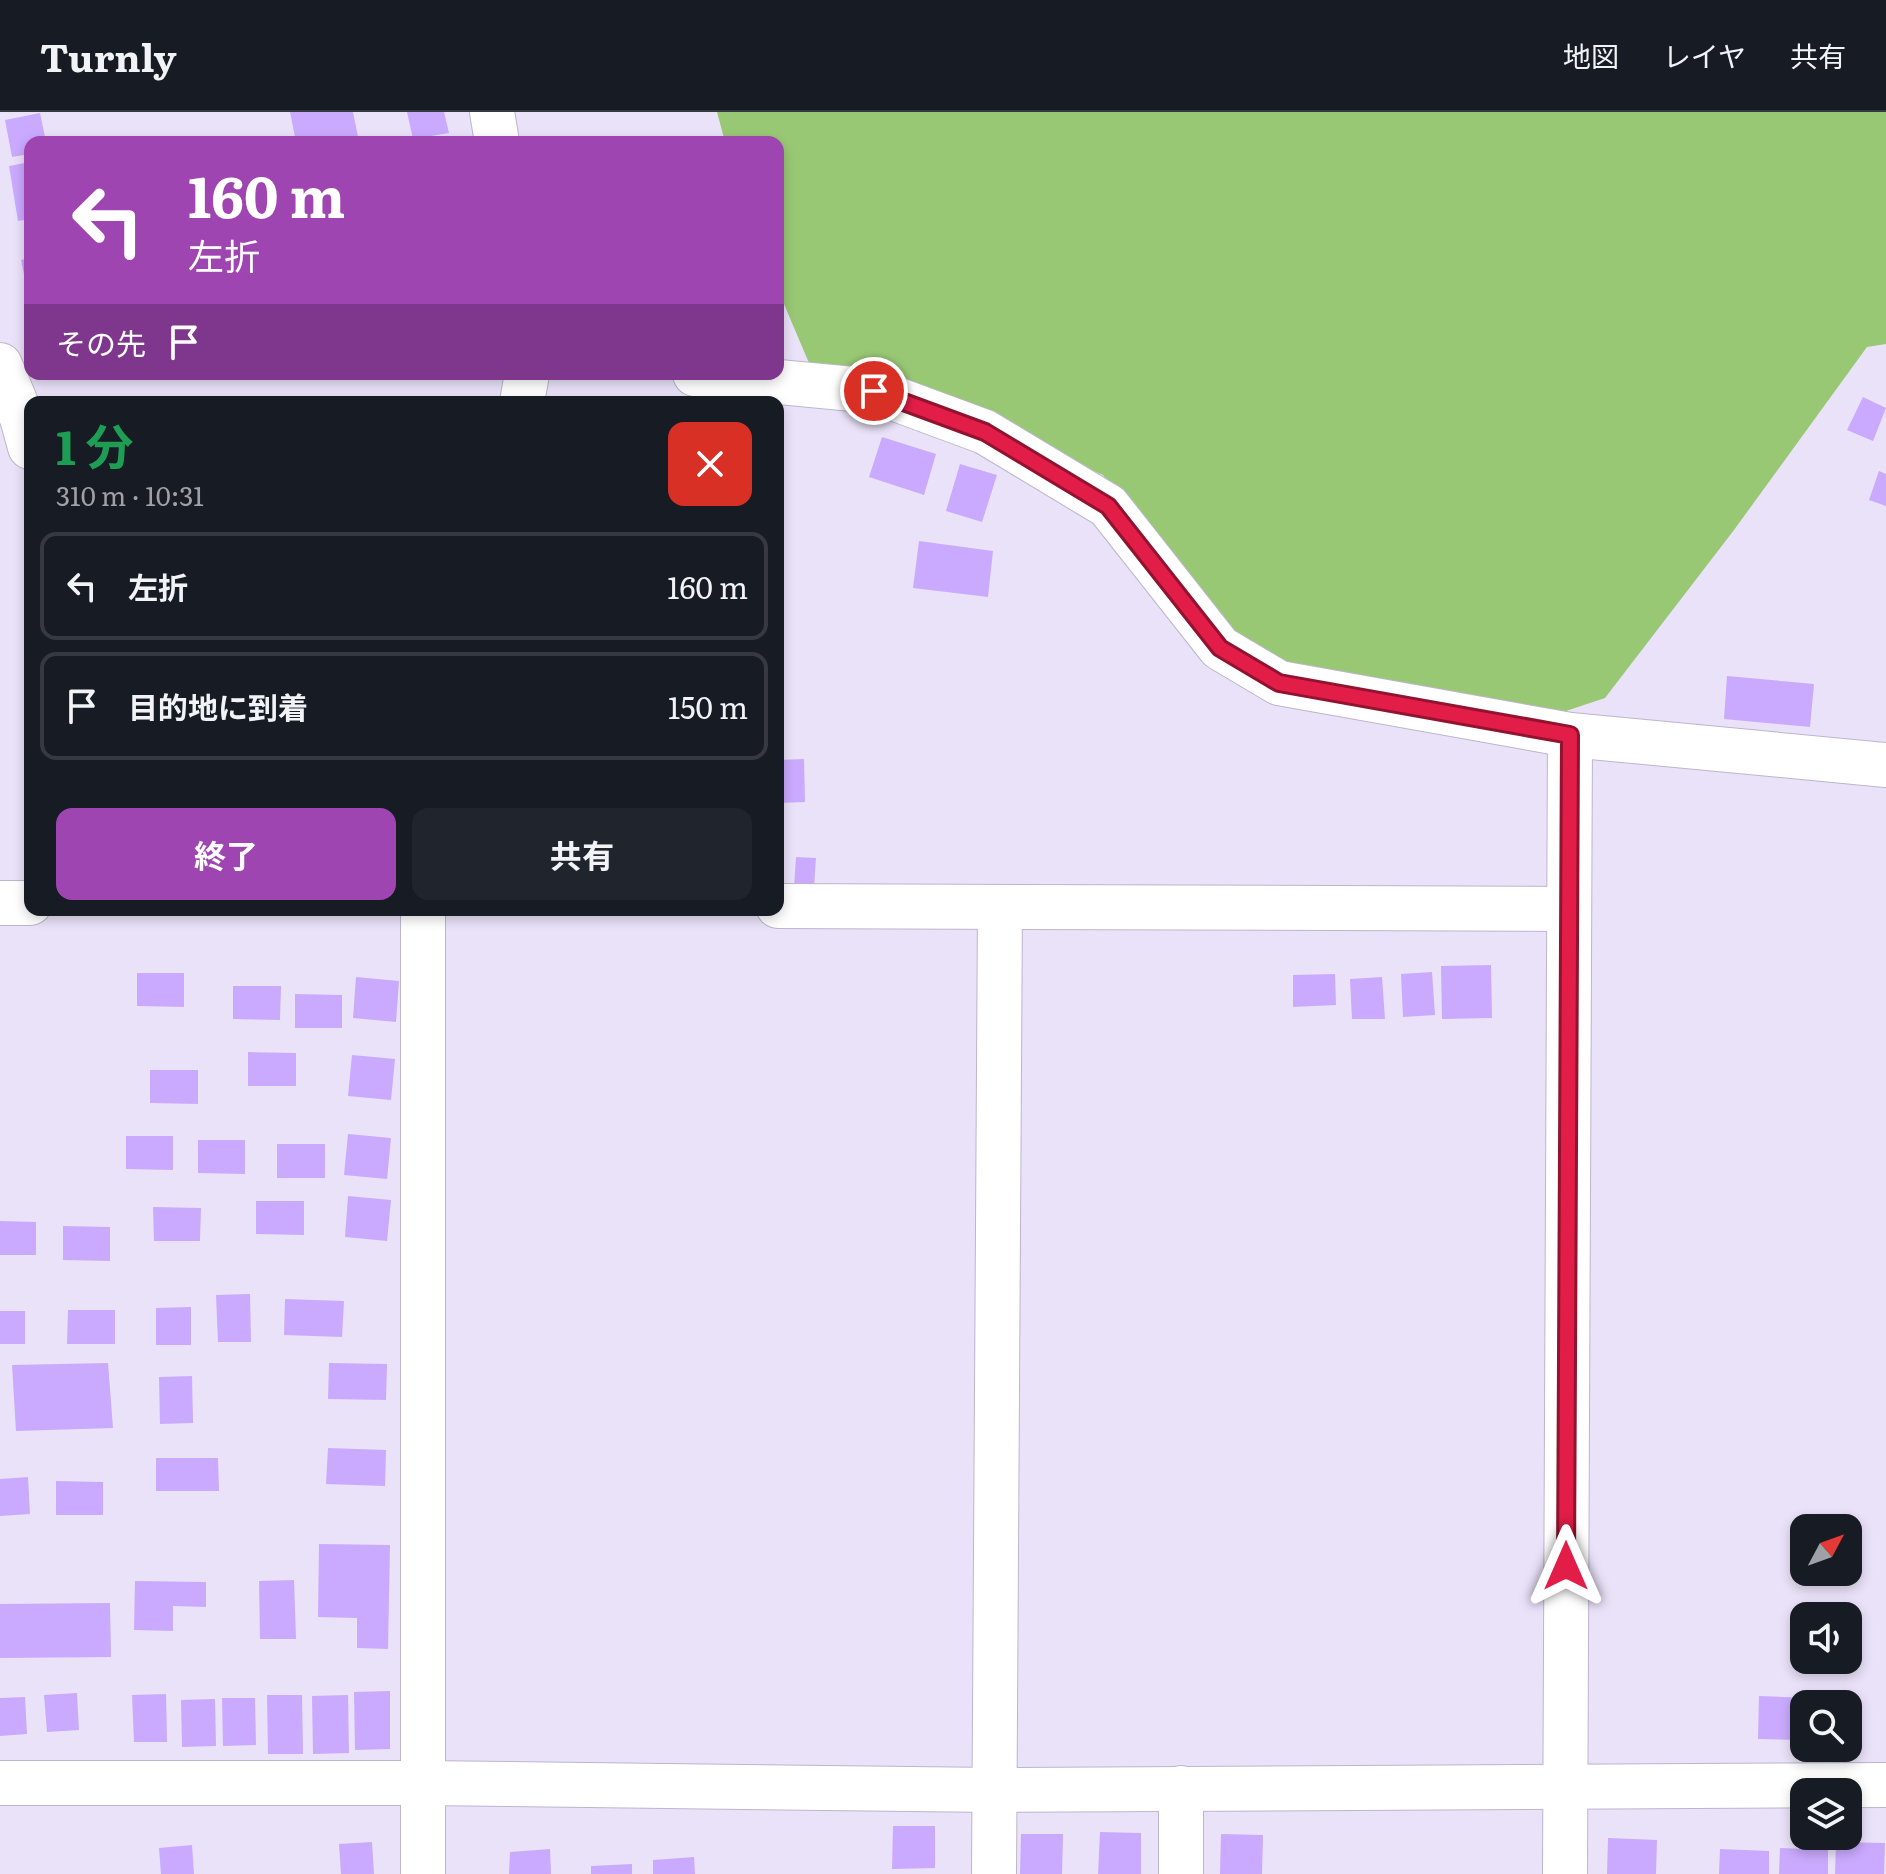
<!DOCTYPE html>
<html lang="ja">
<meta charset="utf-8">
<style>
:root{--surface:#171b24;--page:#20242c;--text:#f1f3f6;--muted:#9ea1a6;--line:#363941;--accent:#9f45b1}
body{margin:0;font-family:Literata,"Noto Sans JP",serif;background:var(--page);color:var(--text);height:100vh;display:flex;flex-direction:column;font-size:30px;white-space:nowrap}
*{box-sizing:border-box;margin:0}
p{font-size:26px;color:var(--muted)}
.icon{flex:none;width:44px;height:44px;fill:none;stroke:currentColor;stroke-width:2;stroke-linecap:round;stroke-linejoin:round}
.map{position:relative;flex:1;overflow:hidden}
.side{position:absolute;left:24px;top:284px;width:760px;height:520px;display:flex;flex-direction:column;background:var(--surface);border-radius:16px;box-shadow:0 4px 12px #0003}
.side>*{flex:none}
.top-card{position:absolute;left:24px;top:24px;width:760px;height:244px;border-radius:16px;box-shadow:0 4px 12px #0003;background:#9f45b1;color:#fff;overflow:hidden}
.needle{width:52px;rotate:49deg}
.buttons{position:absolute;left:1790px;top:1402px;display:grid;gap:16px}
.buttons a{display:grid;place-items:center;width:72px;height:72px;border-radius:16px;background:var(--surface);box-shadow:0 4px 12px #0003;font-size:40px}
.pin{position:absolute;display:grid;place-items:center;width:68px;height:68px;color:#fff;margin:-34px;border:4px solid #fff;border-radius:50%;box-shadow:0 2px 8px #0007}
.me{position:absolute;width:88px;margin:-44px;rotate:0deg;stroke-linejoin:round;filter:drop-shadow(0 0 6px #0008)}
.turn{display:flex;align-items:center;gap:28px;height:168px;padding:0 32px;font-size:36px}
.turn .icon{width:104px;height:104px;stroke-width:2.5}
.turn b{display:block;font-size:56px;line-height:68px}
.then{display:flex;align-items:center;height:76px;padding:0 32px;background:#0003;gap:16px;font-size:30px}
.round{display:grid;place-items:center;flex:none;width:84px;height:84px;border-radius:16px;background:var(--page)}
.headline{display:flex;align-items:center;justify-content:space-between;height:136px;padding:0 32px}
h1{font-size:48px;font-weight:700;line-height:60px;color:#1e9e55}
.primary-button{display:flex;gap:16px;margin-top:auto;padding:16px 32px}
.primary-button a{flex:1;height:92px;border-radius:16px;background:var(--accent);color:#fff;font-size:32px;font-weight:700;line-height:92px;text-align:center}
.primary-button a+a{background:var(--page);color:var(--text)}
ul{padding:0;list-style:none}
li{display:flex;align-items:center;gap:24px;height:108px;margin:0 16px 12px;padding:0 16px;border:4px solid var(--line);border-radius:16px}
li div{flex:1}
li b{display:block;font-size:30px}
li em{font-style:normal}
header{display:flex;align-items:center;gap:48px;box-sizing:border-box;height:112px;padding:0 40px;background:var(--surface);border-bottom:2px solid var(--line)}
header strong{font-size:38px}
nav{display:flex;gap:44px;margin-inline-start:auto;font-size:28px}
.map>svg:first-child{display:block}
</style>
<header>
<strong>Turnly</strong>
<nav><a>地図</a><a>レイヤ</a><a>共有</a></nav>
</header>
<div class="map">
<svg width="1886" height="1762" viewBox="0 0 1886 1762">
<rect width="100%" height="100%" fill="#eae2f9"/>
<polygon fill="#99c875" points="717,0 1886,0 1886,232 1867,235 1734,418 1605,586 1557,602 1294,561 1236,534 1103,363 878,266 809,251 778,178 778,30 725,30"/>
<g fill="#caaafe">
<polygon points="290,0 353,0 359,30 296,30"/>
<polygon points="407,0 444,0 449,21 413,27"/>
<polygon points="40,1 46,30 30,30 30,42 12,45 5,8"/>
<polygon points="30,50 30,107 18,109 9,54"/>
<polygon points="30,146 30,186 29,186 21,148"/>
<polygon points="1863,285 1886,296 1873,329 1847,318"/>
<polygon points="882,325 936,342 924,383 869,365"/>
<polygon points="960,352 997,363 982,410 946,399"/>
<polygon points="1879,359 1886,362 1886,394 1869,388"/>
<polygon points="919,429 993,439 988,485 913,476"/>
<polygon points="1727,564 1814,572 1810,615 1724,607"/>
<polygon points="804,647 805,690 778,691 778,648"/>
<polygon points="796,745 816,746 814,775 794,774"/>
<polygon points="1491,853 1492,906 1442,907 1441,854"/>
<polygon points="1432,860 1435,903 1403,905 1401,862"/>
<polygon points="137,861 184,861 184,895 137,894"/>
<polygon points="1335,862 1336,893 1293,895 1293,863"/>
<polygon points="356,865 399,869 396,910 353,906"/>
<polygon points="1382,865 1385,907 1352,907 1350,867"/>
<polygon points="233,874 281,874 280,908 233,907"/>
<polygon points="295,882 342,883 342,916 295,916"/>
<polygon points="248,940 296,941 296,974 248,974"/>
<polygon points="352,943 395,947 391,988 348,984"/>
<polygon points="150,958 198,958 198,992 150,991"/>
<polygon points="348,1022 391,1026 387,1067 344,1063"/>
<polygon points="126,1024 173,1024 173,1058 126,1057"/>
<polygon points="198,1028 245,1028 245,1062 198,1061"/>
<rect x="277" y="1032" width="48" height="34"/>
<polygon points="348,1084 391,1088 387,1129 345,1125"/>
<polygon points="256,1089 304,1089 304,1123 256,1122"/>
<polygon points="153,1095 201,1096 200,1129 154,1129"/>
<polygon points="0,1109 36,1110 36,1143 0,1143"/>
<polygon points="63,1114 110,1115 110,1149 63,1148"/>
<polygon points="250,1182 251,1230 218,1230 216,1183"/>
<polygon points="285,1187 344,1189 342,1225 284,1223"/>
<polygon points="191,1195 191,1233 156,1233 156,1196"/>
<polygon points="68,1198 115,1198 115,1232 67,1232"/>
<rect x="0" y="1199" width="25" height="33"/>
<polygon points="108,1251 113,1316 16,1319 12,1253"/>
<polygon points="329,1251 387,1252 386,1288 328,1287"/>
<polygon points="192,1264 193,1311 160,1312 159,1265"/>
<polygon points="328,1336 386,1338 385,1374 326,1372"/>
<polygon points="156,1346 218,1346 219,1379 156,1379"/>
<polygon points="28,1365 30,1402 0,1404 0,1367"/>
<polygon points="56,1369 103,1370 103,1403 56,1403"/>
<polygon points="319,1432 390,1433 388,1537 357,1536 357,1506 318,1505"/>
<polygon points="294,1468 296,1527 260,1527 259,1469"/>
<polygon points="135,1469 206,1470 206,1495 173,1494 173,1519 134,1518"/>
<polygon points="110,1491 111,1545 0,1546 0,1492"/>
<polygon points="390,1579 390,1637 355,1638 354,1580"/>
<polygon points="77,1581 79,1618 47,1620 44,1583"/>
<polygon points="166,1582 167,1630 134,1630 132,1583"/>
<polygon points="267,1583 302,1583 303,1642 268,1642"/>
<polygon points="348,1583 349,1641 313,1642 312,1584"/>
<polygon points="1759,1584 1808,1586 1808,1592 1804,1592 1804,1628 1758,1627"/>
<polygon points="25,1585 27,1622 0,1624 0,1586"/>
<polygon points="222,1586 255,1586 256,1633 223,1634"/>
<polygon points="215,1587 216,1634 182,1635 181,1588"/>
<polygon points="893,1714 935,1714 935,1756 892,1757"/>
<polygon points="1100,1720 1141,1721 1141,1762 1098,1762"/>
<polygon points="1021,1722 1063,1722 1062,1762 1020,1762"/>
<polygon points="1221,1722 1263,1723 1262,1762 1220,1762"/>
<polygon points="1608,1726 1657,1728 1656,1762 1607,1762"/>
<polygon points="372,1730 374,1762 341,1762 339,1732"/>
<polygon points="1836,1730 1885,1731 1884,1762 1835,1762"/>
<polygon points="192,1733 194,1762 161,1762 159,1736"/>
<polygon points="1780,1736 1828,1738 1828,1762 1779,1762"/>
<polygon points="550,1737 551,1762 509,1762 510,1740"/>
<polygon points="1720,1737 1769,1739 1769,1762 1719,1762"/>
<polygon points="694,1745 695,1762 653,1762 653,1748"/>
<polygon points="632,1752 632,1762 591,1762 591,1754"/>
</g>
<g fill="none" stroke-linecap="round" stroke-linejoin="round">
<defs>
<g id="minor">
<polyline points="492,0 497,30"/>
<polyline points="0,253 22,306 30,335"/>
<polyline points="695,262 874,279 985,320 1108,394 1220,536 1279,571 1570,623 1886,653"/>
<polyline points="522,290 527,262"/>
<polyline points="0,791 30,791"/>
<polyline points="778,794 1569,797"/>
<polyline points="0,1671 422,1671 994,1678 1886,1673"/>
<polyline points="1181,1676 1181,1762"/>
<polyline points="423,1762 423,798"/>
<polyline points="994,1762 1000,795"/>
<polyline points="1565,1762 1570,623"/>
</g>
</defs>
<use href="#minor" stroke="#bdb5cc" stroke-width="46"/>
<use href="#minor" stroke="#fff" stroke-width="44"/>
</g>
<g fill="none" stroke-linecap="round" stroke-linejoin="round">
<defs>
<polyline id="route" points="874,279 985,320 1108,394 1220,536 1279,571 1570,623 1566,1454"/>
</defs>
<use href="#route" stroke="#92132f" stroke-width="20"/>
<use href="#route" stroke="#e11d48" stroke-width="14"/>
</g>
</svg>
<div class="buttons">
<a><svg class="needle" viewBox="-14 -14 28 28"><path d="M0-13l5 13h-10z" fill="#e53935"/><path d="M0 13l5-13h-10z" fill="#9ea1a6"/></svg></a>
<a><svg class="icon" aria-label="sound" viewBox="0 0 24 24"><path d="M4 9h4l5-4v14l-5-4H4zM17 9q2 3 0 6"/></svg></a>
<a><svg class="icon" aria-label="search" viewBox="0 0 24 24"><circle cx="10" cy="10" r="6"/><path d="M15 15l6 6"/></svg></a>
<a><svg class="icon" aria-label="layers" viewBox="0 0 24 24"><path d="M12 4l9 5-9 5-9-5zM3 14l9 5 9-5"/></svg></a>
</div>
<div class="pin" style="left:874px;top:279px;background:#d93025"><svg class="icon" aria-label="arrive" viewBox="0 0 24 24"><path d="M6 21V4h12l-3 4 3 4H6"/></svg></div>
<svg class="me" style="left:1566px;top:1454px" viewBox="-20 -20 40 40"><path d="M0-17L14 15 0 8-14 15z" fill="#e11d48" stroke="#fff" stroke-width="4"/></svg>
<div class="top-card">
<div class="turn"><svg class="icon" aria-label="left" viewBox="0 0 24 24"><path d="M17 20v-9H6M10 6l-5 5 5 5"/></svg><div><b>160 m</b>左折</div></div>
<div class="then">その先<svg class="icon" aria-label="arrive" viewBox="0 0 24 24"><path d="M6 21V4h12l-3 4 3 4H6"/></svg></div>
</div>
<section class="side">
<div class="headline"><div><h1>1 分</h1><p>310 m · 10:31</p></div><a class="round" style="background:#d93025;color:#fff"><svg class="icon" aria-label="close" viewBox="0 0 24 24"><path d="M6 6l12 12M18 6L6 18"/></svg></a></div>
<ul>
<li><svg class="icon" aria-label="left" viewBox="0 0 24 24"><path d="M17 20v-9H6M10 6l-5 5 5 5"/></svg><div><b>左折</b></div><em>160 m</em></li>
<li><svg class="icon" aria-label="arrive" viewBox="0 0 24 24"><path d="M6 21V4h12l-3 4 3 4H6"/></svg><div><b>目的地に到着</b></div><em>150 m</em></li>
</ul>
<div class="primary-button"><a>終了</a><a>共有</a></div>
</section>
</div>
